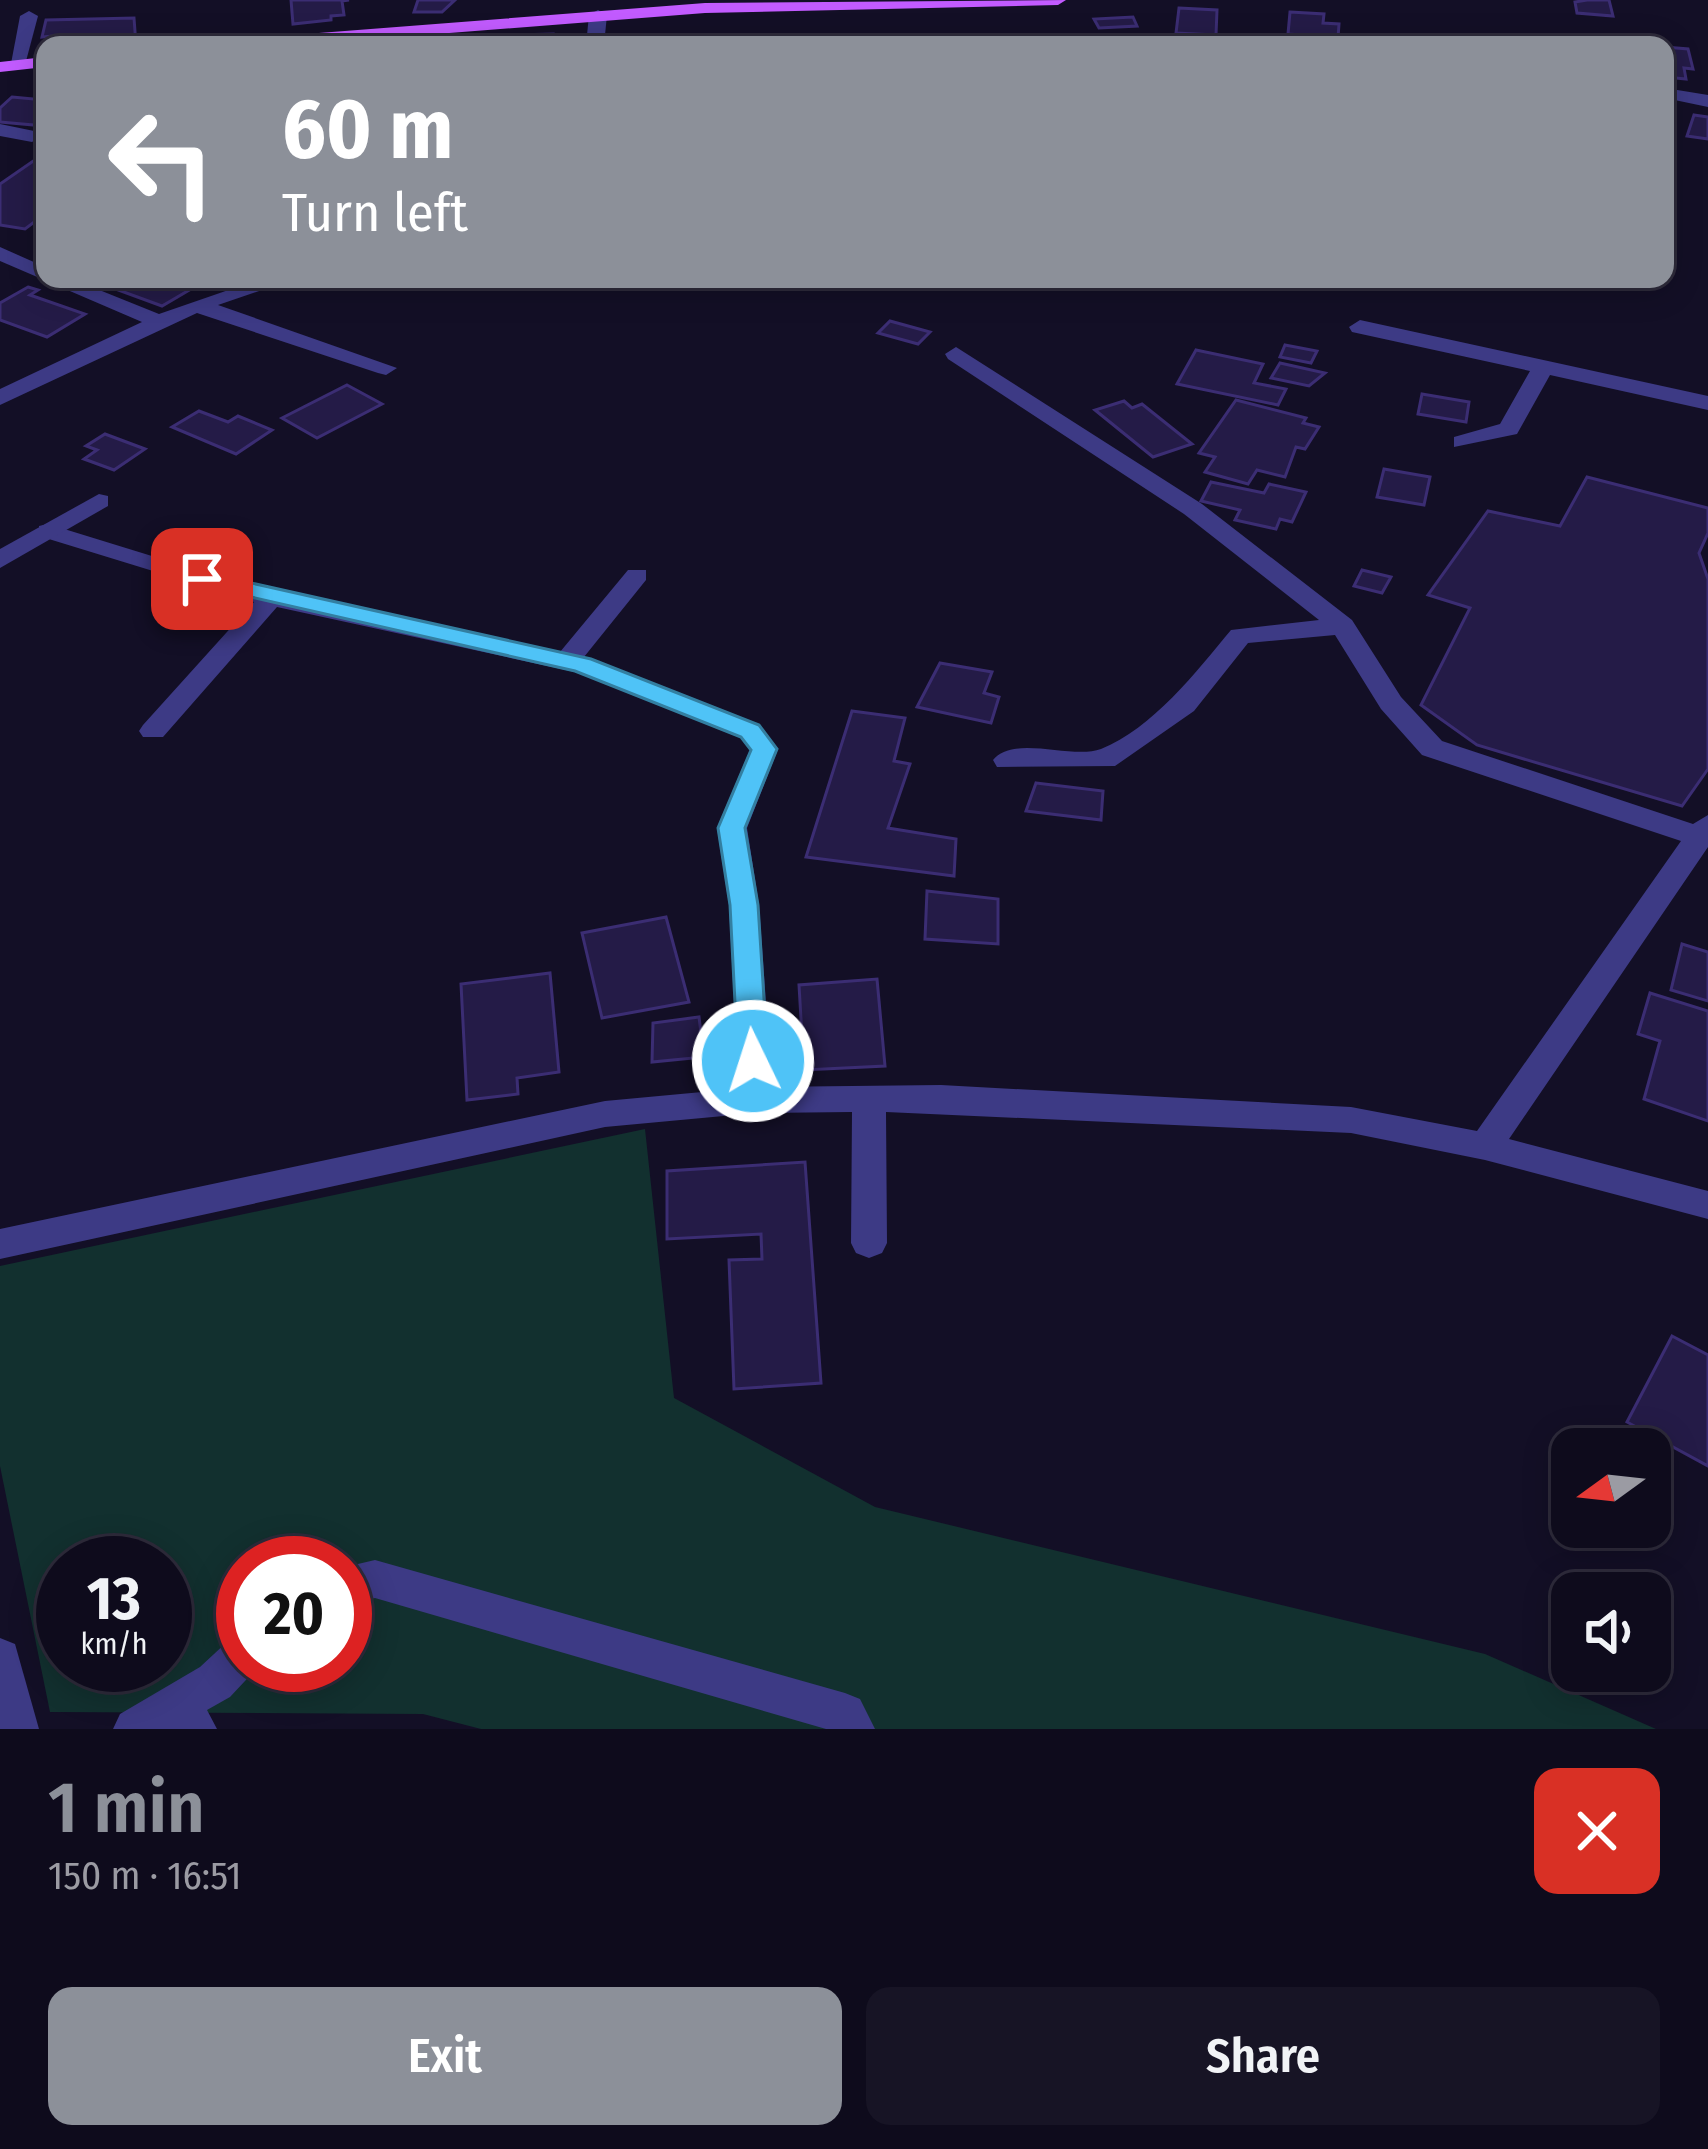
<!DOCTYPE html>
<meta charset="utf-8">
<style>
:root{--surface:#0e0b1c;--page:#171425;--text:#f1f3f6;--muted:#9b9ba3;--line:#2e2b3b;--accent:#8c9099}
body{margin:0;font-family:"Fira Sans Condensed",sans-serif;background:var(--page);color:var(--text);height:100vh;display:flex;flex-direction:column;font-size:45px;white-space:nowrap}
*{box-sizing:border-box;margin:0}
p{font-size:39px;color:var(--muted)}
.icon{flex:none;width:66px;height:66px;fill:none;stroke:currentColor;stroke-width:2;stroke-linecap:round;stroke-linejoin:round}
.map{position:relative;height:1729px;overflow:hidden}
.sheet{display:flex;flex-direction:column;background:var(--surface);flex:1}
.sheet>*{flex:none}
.top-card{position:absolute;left:36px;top:36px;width:1638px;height:252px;border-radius:24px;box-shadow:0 6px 30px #0003,0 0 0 3px var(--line);background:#8c9099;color:#fff;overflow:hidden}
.needle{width:78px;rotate:255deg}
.fabs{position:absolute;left:1551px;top:1428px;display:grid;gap:24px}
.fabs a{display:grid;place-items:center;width:120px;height:120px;border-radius:24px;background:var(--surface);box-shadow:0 6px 30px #0003,0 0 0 3px var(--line);font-size:60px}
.speed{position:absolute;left:36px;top:1536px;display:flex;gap:24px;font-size:60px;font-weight:700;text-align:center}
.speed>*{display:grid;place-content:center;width:156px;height:156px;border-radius:50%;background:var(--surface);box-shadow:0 6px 30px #0003,0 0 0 3px var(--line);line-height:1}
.speed small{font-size:30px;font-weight:400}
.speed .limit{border:18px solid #d22;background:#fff;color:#111}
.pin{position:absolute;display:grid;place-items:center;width:102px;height:102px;color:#fff;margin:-51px;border-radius:24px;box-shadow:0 6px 18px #0006}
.me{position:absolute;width:132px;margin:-66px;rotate:356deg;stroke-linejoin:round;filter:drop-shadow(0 0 9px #0008)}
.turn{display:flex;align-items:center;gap:42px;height:252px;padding:0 48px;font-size:54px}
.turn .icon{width:156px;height:156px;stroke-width:2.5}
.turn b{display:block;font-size:84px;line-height:102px}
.round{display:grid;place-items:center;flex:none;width:126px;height:126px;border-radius:24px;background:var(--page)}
.summary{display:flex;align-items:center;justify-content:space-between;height:204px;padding:0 48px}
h1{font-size:72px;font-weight:600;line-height:90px;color:var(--accent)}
.primary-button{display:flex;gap:24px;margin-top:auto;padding:24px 48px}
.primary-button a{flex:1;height:138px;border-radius:24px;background:var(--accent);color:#fff;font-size:48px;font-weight:600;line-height:138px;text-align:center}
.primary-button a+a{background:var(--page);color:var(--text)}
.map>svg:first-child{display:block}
</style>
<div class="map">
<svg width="1708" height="1729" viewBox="0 0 1708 1729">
<rect width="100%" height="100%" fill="#130f26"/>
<path fill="#12302f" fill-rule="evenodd" d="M645,1129L674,1398L875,1507L1485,1654L1656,1729H481L423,1714L50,1712L0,1466V1266ZM63,1563H165V1665H63ZM243,1563H345V1665H243Z"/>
<g fill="#241b47" stroke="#3b2d73" stroke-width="3">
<polygon points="291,0 349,0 342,1 344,15 331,16 331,20 293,24"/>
<polygon points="418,0 455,0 442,12 414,12"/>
<polygon points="1587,0 1609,0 1613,16 1577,13 1575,2"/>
<polygon points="1179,8 1217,10 1216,35 1176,33"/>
<polygon points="1290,12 1324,14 1323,23 1339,24 1338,38 1288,34"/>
<polygon points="1133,17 1137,26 1099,28 1094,19"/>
<polygon points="134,18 136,45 65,45 66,35 42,37 46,20"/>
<polygon points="553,34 552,45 513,45 514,35"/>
<polygon points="1665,47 1688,49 1693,69 1684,68 1686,79 1665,77"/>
<polygon points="12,97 45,100 45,126 0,122 0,108"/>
<polygon points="1694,115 1708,117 1708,139 1687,136"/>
<polygon points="42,155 45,214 25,229 0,225 0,184"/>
<polygon points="106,279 208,279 162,306 99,283"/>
<polygon points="28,287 38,290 30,295 85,314 47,337 0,320 0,303"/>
<polygon points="890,321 930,332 918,344 878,333"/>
<polygon points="1285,345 1317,351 1311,363 1280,357"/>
<polygon points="1196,350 1263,364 1254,383 1286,389 1278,405 1177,384"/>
<polygon points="1280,363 1325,373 1309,386 1271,378"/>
<polygon points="347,385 382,404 317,438 282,418"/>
<polygon points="1422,394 1469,402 1466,422 1418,414"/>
<polygon points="1236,400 1306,418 1303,423 1319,427 1305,449 1296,447 1285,477 1257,470 1248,484 1205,472 1215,457 1199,453"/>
<polygon points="1124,401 1132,408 1142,404 1192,444 1153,457 1095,410"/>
<polygon points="199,411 228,422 238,416 272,430 236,454 172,427"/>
<polygon points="105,434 145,449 114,470 84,459 97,450 86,446"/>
<polygon points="1384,469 1430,477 1424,505 1377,497"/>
<polygon points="1587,477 1708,508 1708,533 1699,553 1708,579 1708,769 1682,806 1477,745 1421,705 1470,608 1428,595 1488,511 1560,526"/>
<polygon points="1211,482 1264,493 1269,484 1306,492 1292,522 1280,519 1276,529 1235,520 1240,510 1201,501"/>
<polygon points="1362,570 1391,577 1382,593 1354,586"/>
<polygon points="940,663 992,672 984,693 999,697 991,723 917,707"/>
<polygon points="852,711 905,718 894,761 910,764 888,828 956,839 954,876 806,857"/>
<polygon points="1036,783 1103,791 1101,820 1026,811"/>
<polygon points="927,891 998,899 998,944 925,939"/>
<polygon points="666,917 689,1002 602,1018 582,933"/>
<polygon points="1682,944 1708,952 1708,1001 1671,990"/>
<polygon points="550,973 559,1072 517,1078 518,1094 467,1100 461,984"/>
<polygon points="877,979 885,1066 804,1070 799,985"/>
<polygon points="1650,993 1708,1011 1708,1121 1644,1099 1660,1041 1638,1034"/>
<polygon points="699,1017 704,1057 652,1062 653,1023"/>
<polygon points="805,1162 821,1383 734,1389 729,1260 762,1259 761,1234 667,1239 667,1171"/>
<polygon points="1672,1336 1708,1355 1708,1466 1627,1422"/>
</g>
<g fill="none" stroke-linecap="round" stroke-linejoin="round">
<g fill="#3d3a85" fill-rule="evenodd">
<polygon points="48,524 246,585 560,652 628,570 646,570 646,580 584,657 760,725 778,749 747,828 759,905 773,1100 768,1109 756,1113 744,1109 739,1100 729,905 717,828 750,750 740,737 575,672 277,607 163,737 143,737 139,731 143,725 254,602 39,536 39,526"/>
<polygon points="375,1560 845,1693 860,1699 875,1729 826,1729 375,1598 345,1605 345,1567"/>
<polygon points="243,1635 243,1665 260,1665 230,1697 207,1710 217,1729 113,1729 120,1714 200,1667 228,1641"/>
</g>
<g fill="#3d3a85" fill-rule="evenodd">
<polygon points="598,10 607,15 604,45 586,45 589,15"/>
<polygon points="29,11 38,16 25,65 10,69 20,16"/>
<polygon points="1665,88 1708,95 1708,107 1665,98"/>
<polygon points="0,124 39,132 41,136 32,142 0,136"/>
<polygon points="0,247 45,267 45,279 72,279 159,314 260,279 294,279 218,305 397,368 386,375 378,373 197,313 0,405 0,389 142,322 0,261"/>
<polygon points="1360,320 1708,396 1708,410 1550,375 1517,434 1454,447 1454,437 1500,424 1530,371 1352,332 1349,327"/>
<path d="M956,347L1202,504L1352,620L1401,697L1442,741L1693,824L1708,815V847L1509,1139L1708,1191V1219L1485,1160L1351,1133L886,1112L887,1243L882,1253L869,1258L856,1253L851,1243L852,1112L756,1113L605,1127L0,1259V1229L605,1101L756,1087L941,1085L1351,1107L1477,1131L1681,841L1422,755L1381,709L1335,635L1248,643L1194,711L1115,766L997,767L993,760C1014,734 1072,760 1101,749C1152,729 1197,671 1231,630L1319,620L1184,514L948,359L945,354Z"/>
<polygon points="99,494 108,496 108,506 0,568 0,549"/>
<polygon points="0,1638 15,1644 39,1729 0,1729"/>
</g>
<g fill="#c25bff" fill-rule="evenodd">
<polygon points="1066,0 1058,5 705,13 296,45 220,45 229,40 705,3"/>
<polygon points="45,57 45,67 0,72 0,62"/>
</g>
</g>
<polygon fill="#4fc3f7" stroke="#337fa1" stroke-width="3" points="202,572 591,659 759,725 777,749 745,828 758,905 768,1061 764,1070 743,1070 738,1061 730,905 718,828 751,750 741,737 575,671 194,584 194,574"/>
</svg>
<div class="fabs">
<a><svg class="needle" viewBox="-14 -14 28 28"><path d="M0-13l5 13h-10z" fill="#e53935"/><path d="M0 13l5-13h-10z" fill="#9b9ba3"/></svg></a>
<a><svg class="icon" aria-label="sound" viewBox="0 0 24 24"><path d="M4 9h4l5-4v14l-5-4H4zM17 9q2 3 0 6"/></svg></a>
</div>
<div class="speed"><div>13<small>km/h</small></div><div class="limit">20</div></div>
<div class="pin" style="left:202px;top:579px;background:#d93025"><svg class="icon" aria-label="arrive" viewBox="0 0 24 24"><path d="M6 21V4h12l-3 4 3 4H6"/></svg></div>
<svg class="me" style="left:753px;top:1061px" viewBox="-20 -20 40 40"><circle r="17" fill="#4fc3f7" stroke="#fff" stroke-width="3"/><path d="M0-11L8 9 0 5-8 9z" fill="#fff"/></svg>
<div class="top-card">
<div class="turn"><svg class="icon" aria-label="left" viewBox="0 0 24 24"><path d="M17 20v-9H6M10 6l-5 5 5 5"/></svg><div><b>60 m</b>Turn left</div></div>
</div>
</div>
<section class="sheet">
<div class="summary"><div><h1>1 min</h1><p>150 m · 16:51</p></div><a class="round" style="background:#d93025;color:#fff"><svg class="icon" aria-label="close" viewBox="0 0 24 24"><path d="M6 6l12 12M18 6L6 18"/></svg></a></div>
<div class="primary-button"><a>Exit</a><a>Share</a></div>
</section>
